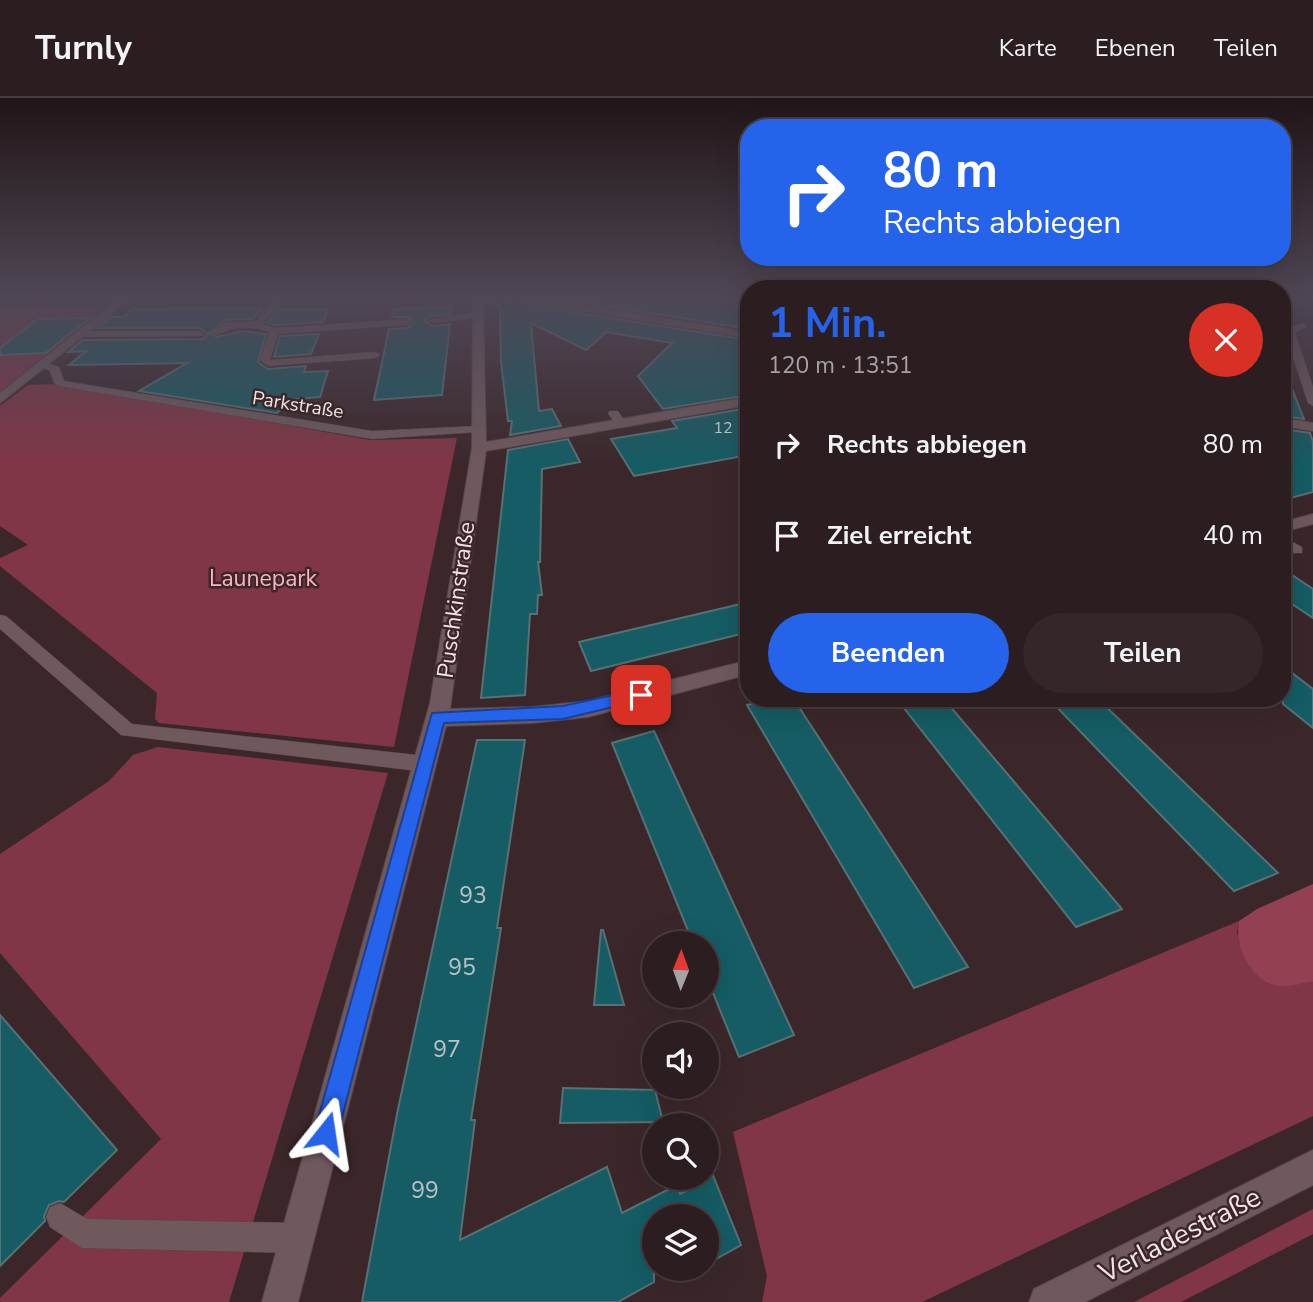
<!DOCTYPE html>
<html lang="de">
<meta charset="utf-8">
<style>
:root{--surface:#2c1d20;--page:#342629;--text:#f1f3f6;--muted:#a6a2a5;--line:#483b3e;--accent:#2563eb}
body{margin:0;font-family:"Nunito Sans",sans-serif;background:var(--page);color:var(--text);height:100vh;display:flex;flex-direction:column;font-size:26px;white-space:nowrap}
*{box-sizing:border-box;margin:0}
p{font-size:23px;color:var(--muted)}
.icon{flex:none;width:38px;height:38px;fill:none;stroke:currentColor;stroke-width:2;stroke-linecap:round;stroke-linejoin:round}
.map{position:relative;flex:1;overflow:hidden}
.drawer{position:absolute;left:740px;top:182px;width:551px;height:427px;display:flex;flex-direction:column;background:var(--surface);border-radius:28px;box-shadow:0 7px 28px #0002,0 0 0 2px var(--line)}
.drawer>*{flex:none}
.top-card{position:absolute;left:740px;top:21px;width:551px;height:147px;border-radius:28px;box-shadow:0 7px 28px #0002,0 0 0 2px var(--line);background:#2563eb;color:#fff;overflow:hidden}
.needle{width:46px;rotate:1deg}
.tools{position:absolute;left:642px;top:833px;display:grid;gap:14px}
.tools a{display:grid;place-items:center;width:77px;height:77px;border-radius:50%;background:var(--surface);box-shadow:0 7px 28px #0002,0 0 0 2px var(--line);font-size:35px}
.pin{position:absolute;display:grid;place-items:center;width:60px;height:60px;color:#fff;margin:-30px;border-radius:14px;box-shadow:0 4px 10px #0006}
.me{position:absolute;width:77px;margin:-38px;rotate:15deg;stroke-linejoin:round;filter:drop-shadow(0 0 5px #0008)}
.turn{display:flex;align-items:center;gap:24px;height:147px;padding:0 28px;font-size:32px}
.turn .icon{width:91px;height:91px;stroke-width:2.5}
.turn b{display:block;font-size:49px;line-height:60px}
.round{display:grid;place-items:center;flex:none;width:74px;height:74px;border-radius:37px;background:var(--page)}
.head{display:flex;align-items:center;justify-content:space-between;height:119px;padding:0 28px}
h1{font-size:42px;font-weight:700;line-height:52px;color:var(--accent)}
.cta{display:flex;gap:14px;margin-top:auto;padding:14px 28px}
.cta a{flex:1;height:80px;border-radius:42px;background:var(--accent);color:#fff;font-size:28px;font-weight:700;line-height:80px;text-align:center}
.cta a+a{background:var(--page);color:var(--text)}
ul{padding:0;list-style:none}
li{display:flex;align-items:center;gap:21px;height:91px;padding:0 28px}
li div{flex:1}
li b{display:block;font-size:26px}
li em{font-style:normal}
header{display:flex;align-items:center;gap:42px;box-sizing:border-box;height:98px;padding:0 35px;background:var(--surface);border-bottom:2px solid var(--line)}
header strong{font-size:33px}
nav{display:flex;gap:38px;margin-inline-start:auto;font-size:24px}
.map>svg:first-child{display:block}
</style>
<header>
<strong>Turnly</strong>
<nav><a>Karte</a><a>Ebenen</a><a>Teilen</a></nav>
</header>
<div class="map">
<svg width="1313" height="1204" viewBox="0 0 1313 1204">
<rect width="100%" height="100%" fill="#3b272a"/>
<g fill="#813647">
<polygon points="0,208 106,208 0,294"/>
<polygon points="57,286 370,342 457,340 394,649 159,625 155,621 157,595 0,468 0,460 28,447 0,428 0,308 28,287"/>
<polygon points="158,649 388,675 229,1204 0,1204 0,1200 161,1041 0,855 0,756 109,683 133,657"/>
<polygon points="1239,823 1237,835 1282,888 1313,884 1313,1018 922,1204 762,1204 767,1178 733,1034"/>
<polygon points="1313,1111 1313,1136 1181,1204 1134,1204"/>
</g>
<path fill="#934053" d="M1313,786V884C1302,885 1290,889 1279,888C1251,884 1234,848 1239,823L1257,811Z"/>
<g fill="#155c64" stroke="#577174" stroke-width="2">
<polygon points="489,201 520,201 527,207 749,242 749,297 663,311 638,278 672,245 606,234 586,252 531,225 539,313 552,311 561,328 510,337 512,323 508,323 501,264 500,210 487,204"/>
<polygon points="564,201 731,201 749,204 749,231"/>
<polygon points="452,209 451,216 428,219 425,223 433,228 450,226 442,297 374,302 389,231 407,230 414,225 408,219 392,219 394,211"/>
<polygon points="256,210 262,211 253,221 225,222 209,235 217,239 242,233 266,236 258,264 268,271 306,268 304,274 328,273 320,299 295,301 277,315 139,293 187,265 69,267 86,253 68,254 83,242 203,241 208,236 200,230 97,230 111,219 123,219 132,211"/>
<polygon points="279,211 328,211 323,224 275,227 267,225"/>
<polygon points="90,220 46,255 0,257 0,250 38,221"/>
<polygon points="319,236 311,256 274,259 280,238"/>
<polygon points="1283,271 1284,271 1304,321 1283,318"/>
<polygon points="749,310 749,357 634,378 611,341 677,330 672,323"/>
<polygon points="1283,331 1310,335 1313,344 1313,394 1283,402"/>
<polygon points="568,341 580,364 542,371 540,464 538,464 542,497 538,497 537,516 530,516 525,597 481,600 508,352"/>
<polygon points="1283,471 1313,491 1313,520 1283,500"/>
<polygon points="749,504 749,534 591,573 579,544"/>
<polygon points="1283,568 1313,591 1313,630 1283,606"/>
<polygon points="773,600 793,600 968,869 914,890 747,607"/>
<polygon points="896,600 943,600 1122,811 1076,829"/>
<polygon points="1048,600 1097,600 1278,775 1234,793"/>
<polygon points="654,633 794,937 739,959 707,880 707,845 693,845 612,645"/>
<polygon points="477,642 525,642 497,830 501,830 471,1022 475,1022 460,1142 607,1069 622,1115 677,1087 680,1096 707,1082 708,1065 741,1147 707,1166 707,1118 654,1118 654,1184 618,1204 362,1204 397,1016"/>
<polygon points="601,832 603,832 624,907 594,907"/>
<polygon points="0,917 117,1052 64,1104 59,1103 49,1107 44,1118 45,1123 0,1168"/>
<polygon points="563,990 655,992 663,1024 560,1025"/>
</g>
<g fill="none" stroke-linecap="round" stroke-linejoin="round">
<defs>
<g id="service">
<path d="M275,201H284L263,226L275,230L407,221L412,224L407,227L278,236L270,262L375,254L380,257L375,260L268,268L260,262L269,234C249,227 234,229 216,237L211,234L226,224H254Z"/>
<polygon points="478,214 483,217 481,219 433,225 428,222"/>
<polygon points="1302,225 1307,228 1296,234 1296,238 1313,289 1313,308 1308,305 1286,238 1289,230"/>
<polygon points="200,233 205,236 203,238 82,239 77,236 82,233"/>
<polygon points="42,264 59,269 64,283 372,333 478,328 484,331 478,334 372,341 59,288 54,285 50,273 37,267"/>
<polygon points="610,313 618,313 626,325 624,327 616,327 608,315"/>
<polygon points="1283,439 1302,449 1302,455 1292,455 1283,449"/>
<polygon points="0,517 6,518 132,626 426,658 433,661 435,666 433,671 426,674 121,637 0,531"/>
<polygon points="60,1105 87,1121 298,1125 308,1130 313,1140 308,1150 298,1155 82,1150 50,1129 46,1119 50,1109"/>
</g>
<g id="minor">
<polygon points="118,201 130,201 0,305 0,295"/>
<polygon points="476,201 486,201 483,205 486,344 749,299 749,307 486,353 450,611 532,609 588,603 749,562 749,576 588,619 532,625 446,628 298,1204 262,1204 430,605 472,350 473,205"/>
<polygon points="522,201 547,201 749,234 749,240 527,204"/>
<polygon points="1283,320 1313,325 1313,333 1283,328"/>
<polygon points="1313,416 1313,426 1283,434 1283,424"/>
<polygon points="1313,1052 1313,1087 1085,1204 1029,1204 1034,1191"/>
</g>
</defs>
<use href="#service" stroke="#57464a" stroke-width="1"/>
<use href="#minor" stroke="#57464a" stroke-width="2"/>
<use href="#service" fill="#70595d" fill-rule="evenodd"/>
<use href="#minor" fill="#70595d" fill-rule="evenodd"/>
</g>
<linearGradient id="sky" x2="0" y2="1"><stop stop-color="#201517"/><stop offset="0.54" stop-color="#4f4755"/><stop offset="1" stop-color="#4f4755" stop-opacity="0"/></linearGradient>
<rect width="1313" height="370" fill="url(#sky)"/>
<polygon fill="#2563eb" stroke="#184099" stroke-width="2" points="641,591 649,597 647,601 563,621 444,625 338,1035 335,1043 326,1047 318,1043 314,1035 432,615 563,608"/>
<g text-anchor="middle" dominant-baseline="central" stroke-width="5" stroke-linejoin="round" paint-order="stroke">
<g font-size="16" fill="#bbc2c6">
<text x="723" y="330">12</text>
</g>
<g font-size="19" fill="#f2e4e6" stroke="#3b272a">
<text transform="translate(298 307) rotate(9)">Parkstraße</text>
</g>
<g font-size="23" fill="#fbb2be" stroke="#3b272a">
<text x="263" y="480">Launepark</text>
</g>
<g font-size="23" fill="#f2e4e6" stroke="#3b272a">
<text transform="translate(456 502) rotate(-82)">Puschkinstraße</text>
</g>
<g font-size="23" fill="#bbc2c6">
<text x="473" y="797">93</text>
<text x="462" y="869">95</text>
<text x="447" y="951">97</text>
<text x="425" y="1092">99</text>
</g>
<g font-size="28" fill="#f2e4e6" stroke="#3b272a">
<text transform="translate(1180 1137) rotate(-27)">Verladestraße</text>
</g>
</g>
</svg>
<div class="tools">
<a><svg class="needle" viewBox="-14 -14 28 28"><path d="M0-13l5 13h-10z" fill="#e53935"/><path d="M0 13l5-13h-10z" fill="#a6a2a5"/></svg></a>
<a><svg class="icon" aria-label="sound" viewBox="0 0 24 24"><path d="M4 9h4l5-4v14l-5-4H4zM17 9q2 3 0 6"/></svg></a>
<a><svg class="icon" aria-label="search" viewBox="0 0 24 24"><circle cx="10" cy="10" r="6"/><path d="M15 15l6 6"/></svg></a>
<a><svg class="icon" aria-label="layers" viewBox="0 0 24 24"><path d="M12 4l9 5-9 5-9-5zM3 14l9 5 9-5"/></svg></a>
</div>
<div class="pin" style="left:641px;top:597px;background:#d93025"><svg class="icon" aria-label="arrive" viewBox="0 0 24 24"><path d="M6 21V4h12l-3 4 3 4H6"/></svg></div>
<svg class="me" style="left:326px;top:1035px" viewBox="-20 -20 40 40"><path d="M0-17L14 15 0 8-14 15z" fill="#2563eb" stroke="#fff" stroke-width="4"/></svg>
<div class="top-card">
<div class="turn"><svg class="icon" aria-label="right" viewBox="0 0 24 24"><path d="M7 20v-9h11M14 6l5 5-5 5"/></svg><div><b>80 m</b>Rechts abbiegen</div></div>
</div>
<section class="drawer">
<div class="head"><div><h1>1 Min.</h1><p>120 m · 13:51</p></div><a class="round" style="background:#d93025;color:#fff"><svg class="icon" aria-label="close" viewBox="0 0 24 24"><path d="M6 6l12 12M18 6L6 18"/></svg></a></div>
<ul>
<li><svg class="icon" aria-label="right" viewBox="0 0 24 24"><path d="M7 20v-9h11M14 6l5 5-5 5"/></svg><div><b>Rechts abbiegen</b></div><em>80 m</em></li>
<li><svg class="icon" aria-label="arrive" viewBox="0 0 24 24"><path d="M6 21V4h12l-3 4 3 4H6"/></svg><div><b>Ziel erreicht</b></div><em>40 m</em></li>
</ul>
<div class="cta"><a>Beenden</a><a>Teilen</a></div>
</section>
</div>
